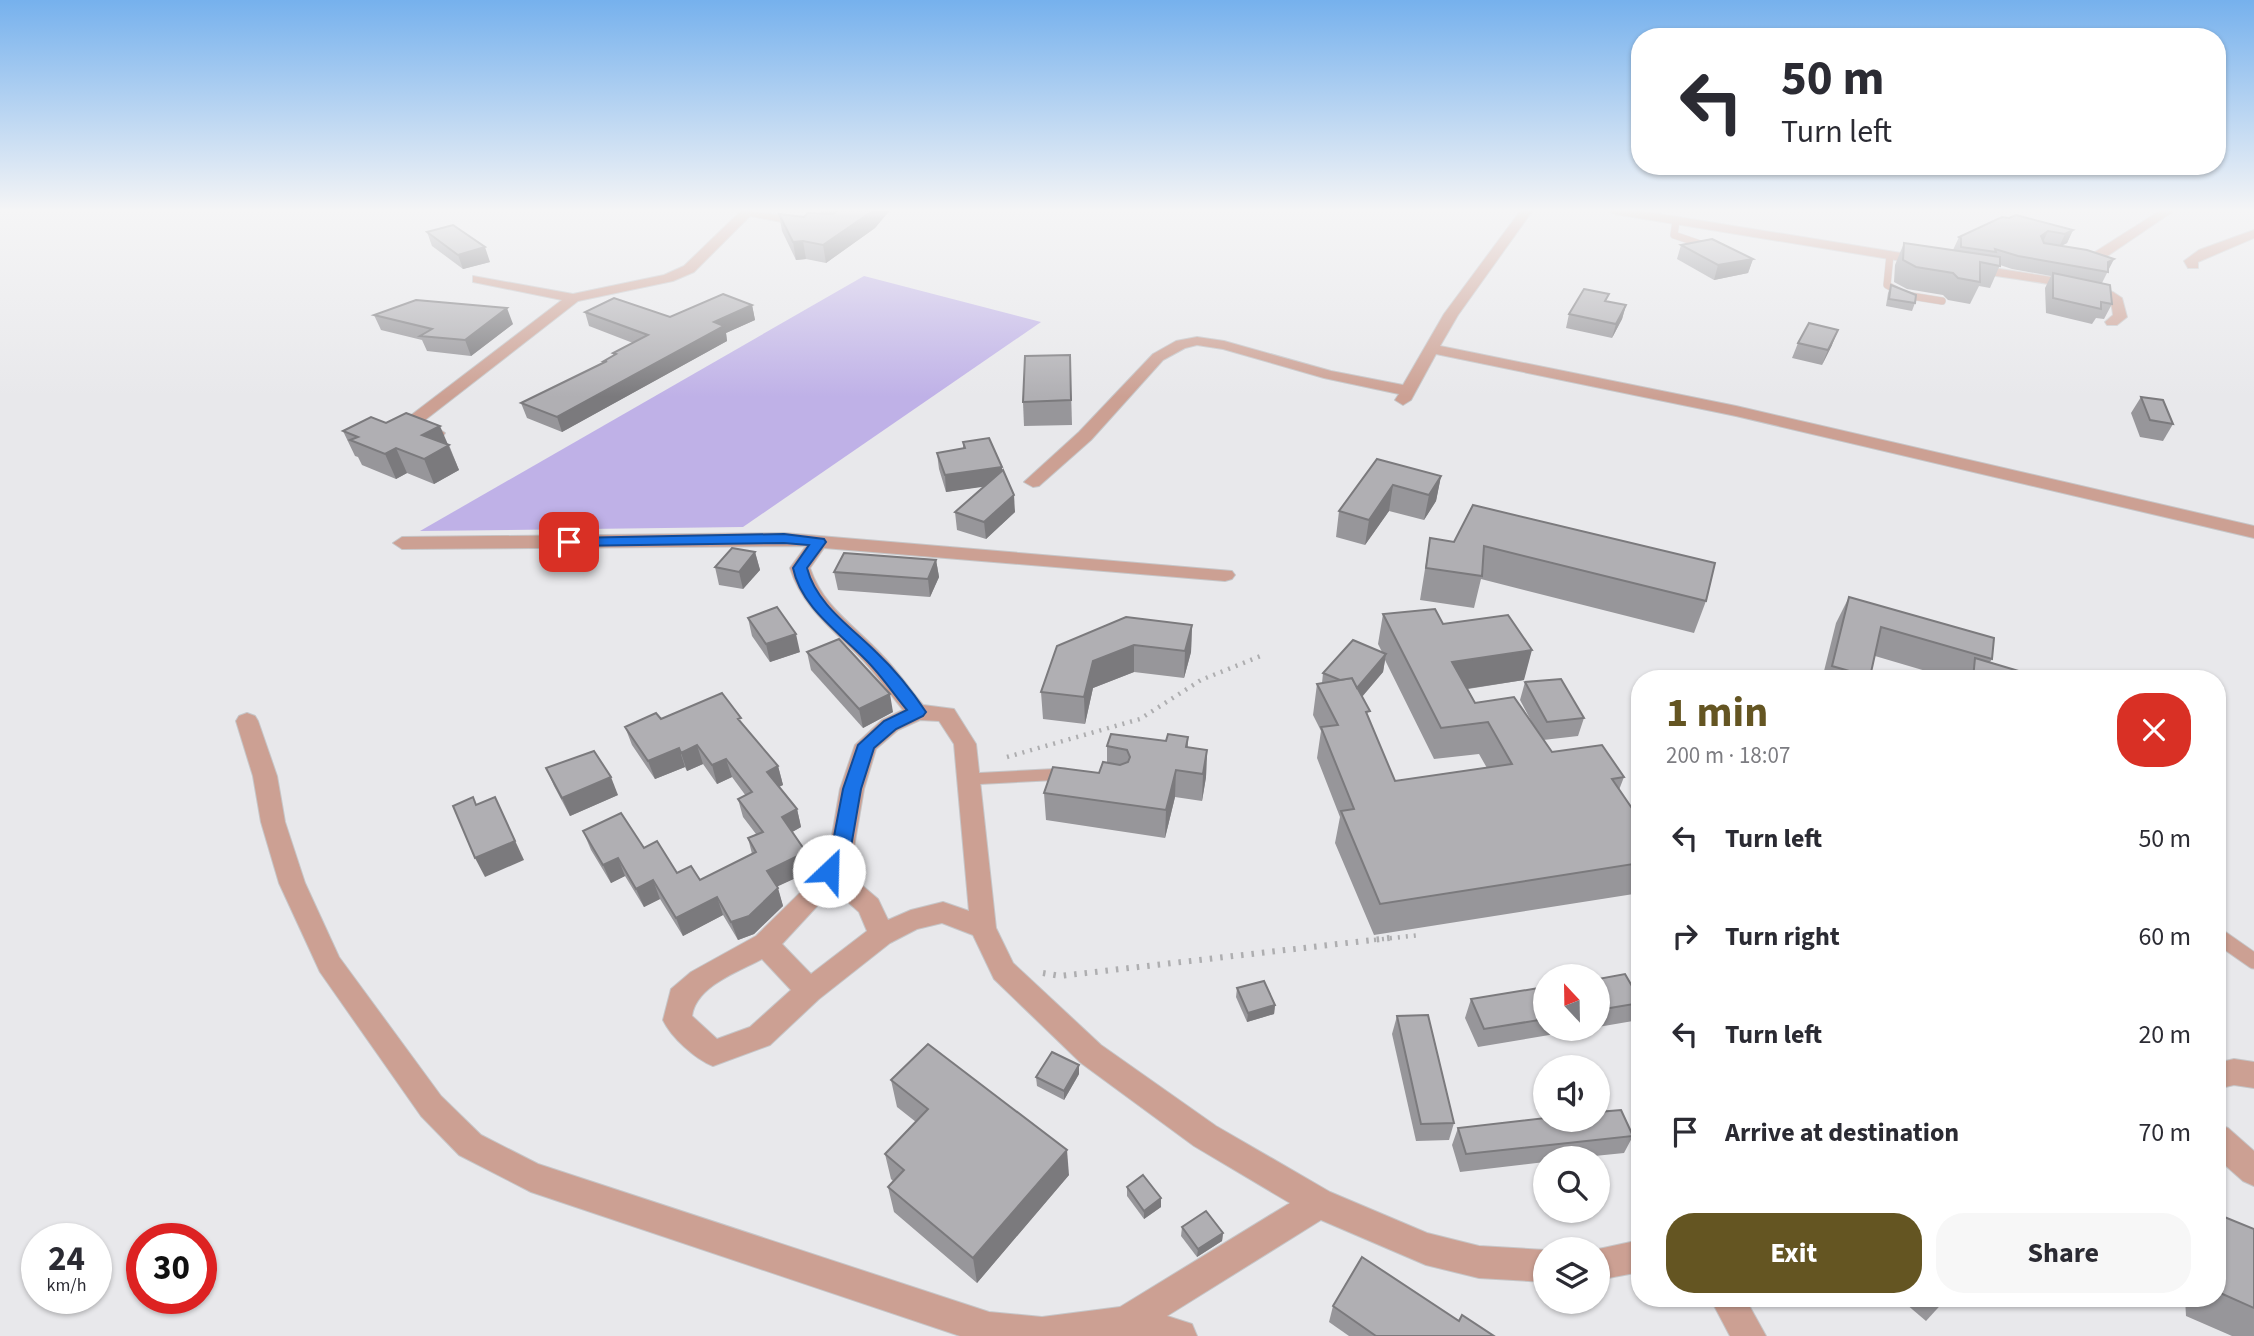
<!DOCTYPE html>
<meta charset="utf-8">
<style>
:root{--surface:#fff;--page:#f7f7f7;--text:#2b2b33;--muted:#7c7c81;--accent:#645522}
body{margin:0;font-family:"Source Sans 3",sans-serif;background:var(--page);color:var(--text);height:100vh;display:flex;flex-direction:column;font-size:26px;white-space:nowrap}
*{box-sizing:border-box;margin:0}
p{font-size:23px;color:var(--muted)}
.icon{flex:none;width:38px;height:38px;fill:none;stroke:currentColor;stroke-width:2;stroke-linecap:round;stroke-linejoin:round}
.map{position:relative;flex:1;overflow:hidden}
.panel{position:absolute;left:1631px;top:670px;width:595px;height:637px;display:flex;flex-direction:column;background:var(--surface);border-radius:28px;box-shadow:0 2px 5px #0004}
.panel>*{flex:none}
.banner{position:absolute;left:1631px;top:28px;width:595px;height:147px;border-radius:28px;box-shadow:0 2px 5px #0004;background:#fff;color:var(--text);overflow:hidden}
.needle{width:46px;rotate:338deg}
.tools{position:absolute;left:1533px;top:964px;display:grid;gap:14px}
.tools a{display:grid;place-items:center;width:77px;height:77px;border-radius:50%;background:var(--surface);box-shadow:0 2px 5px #0004;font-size:35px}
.speed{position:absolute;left:21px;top:1223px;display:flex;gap:14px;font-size:35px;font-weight:700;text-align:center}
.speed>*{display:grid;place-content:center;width:91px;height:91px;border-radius:50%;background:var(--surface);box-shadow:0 2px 5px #0004;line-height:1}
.speed small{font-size:18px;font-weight:400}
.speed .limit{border:10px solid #d22;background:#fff;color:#111}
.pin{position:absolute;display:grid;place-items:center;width:60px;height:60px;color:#fff;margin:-30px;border-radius:14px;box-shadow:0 4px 10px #0006}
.me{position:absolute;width:77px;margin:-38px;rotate:24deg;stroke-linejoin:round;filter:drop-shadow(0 0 5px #0008)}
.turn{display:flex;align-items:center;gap:24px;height:147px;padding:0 35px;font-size:32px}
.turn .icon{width:91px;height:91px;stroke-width:2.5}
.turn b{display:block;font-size:49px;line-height:60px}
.round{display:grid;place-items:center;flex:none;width:74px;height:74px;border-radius:28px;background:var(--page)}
.overview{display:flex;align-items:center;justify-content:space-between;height:119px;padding:0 35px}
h1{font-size:42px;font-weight:700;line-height:52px;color:var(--accent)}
.button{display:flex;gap:14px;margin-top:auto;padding:14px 35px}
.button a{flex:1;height:80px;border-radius:28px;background:var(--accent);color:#fff;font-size:28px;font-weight:700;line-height:80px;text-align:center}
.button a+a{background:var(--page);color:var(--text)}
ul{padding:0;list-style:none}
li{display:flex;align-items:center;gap:21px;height:98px;padding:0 35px}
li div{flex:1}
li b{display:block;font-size:26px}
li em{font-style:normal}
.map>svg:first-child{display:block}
</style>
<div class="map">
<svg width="2254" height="1336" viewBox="0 0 2254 1336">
<rect width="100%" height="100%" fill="#e8e8eb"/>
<polygon fill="#bfb1e7" points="864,276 1041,322 743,527 420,531"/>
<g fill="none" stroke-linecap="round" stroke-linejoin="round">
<defs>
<g id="service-far2">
<polyline points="1676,220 1674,235 1706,246"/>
<polyline points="1890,255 1887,285 1905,295 1942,301"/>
</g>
<g id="service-far1">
<polyline points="970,779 1065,774"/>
<polyline points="2217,936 2223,940"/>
</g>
<polyline id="service" points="2221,938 2254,961"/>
<g id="minor">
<polygon points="742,210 807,219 813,223 807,227 750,216 694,272 673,281 578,301 425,420 445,433 443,436 431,436 408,422 410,416 562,300 473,282 473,276 573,294 664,275 684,266"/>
<polygon points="1521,210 1533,210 1458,315 1440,346 1736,406 2254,526 2254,538 1736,416 1436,354 1411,400 1403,405 1395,400 1399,394 1324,378 1223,349 1197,345 1185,348 1163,360 1091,440 1039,486 1033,487 1024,482 1079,432 1153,354 1176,341 1197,337 1224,341 1331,371 1403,385 1444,314"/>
<polygon points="1608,210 1635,210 1926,257 1933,261 1926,265 1614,214"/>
<polygon points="2161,210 2175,210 2103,259 2072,261 2065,257 2072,253 2095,252"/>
<polygon points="2254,230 2254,238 2198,262 2198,268 2188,268 2184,261 2199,250"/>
<path d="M1968,264L2071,280L2113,292L2122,298L2127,317L2117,325H2107L2105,322L2113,315C2113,314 2112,306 2111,305C2102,287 1987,276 1963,271L1961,268Z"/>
<path d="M784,533L1232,571L1235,575L1232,579L1225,581L824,548L810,568C823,607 855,626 882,655C897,670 909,688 923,705L954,709L976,744L996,928L1013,963L1101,1045L1216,1126L1330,1192L1427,1233L1479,1246L1545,1250V1282L1479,1278L1426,1265L1321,1220L1167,1316L1192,1324L1197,1336H960L531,1192L459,1155L421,1116L320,972L279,883L261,822L253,776L236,721L239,716L247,713L255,716L258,721L277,776L285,822L305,883L339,957L441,1096L481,1135L538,1164L989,1312L1042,1317L1120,1307L1290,1203L1194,1146L1081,1063L994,979L973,935L942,923L917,929L890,943L819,999L770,1045L713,1066C695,1059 671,1037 663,1020L671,989L691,972L756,936L811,882L830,847L840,789L855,745L882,720L903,710C888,691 874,671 857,654C830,627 802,606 790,568L806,546L402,549L393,543L402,537ZM920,720L939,721L954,744L969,911L943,902L911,910L888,920L878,899L843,869L854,847L864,789L876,749L898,730ZM833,889L859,912L867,931L811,974L782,944ZM762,959L791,990L750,1027L717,1039L692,1016C696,986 738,972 762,959Z"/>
<polygon points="2234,1059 2254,1062 2254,1088 2234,1085 2217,1089 2217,1063"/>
<polygon points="2217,1124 2228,1128 2254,1151 2254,1186 2243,1181 2217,1158"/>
<polygon points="1640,1240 1640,1272 1598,1280 1598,1250 1594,1250"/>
<polygon points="1710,1298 1745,1298 1766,1336 1730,1336"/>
</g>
</defs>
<use href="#service-far2" stroke="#c6c6c8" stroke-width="8"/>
<use href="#service-far1" stroke="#c6c6c8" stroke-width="13"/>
<use href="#service" stroke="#c6c6c8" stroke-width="17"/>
<use href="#minor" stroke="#c6c6c8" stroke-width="2"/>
<g stroke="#aeaeb0" stroke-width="4.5" stroke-dasharray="2 6" stroke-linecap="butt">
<polyline points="1007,757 1140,719 1201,680 1263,655"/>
<polyline points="1374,940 1420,935"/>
</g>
<polyline stroke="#aeaeb0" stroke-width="6" stroke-dasharray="2.5 8" stroke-linecap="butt" points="1043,973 1060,976 1390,938"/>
<use href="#service-far2" stroke="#cca093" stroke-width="7"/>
<use href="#service-far1" stroke="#cca093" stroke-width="11"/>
<use href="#service" stroke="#cca093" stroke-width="15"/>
<use href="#minor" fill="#cca093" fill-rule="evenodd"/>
</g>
<g fill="#97969a" fill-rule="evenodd">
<polygon points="821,210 890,210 875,228 826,263 806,259 796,260 782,231 779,214 804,217 821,213"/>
<polygon points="2009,218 2073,230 2067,243 2061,246 2114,259 2102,283 2112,304 2104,319 2096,318 2092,324 2046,313 2045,288 2051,276 2012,269 2000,265 1990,288 1979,286 1970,304 1948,300 1943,295 1907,289 1894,282 1895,265 1904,243 1956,251 1953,250 1959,237"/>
<polygon points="427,232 490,262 463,269 432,246"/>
<polygon points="1681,245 1753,259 1748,273 1714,280 1677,259"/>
<polygon points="1891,285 1915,303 1912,311 1886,306 1888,293"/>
<polygon points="1607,301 1626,305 1622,319 1612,338 1566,328 1569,314"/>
<polygon points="752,305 755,320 726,333 727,341 562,432 527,418 521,403 605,362 604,361 614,356 613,353 633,343 589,326 585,312 670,317"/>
<polygon points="374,315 513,324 471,356 427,351 422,340 381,330"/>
<polygon points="1798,343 1832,345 1822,365 1792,358"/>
<polygon points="1070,355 1072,425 1024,426 1023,402"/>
<polygon points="2141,397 2173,424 2163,441 2140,437 2131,413"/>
<polygon points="343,431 448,445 449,445 459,470 434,484 407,473 396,479 362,465 358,457 355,456"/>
<polygon points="963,442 1002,467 1002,471 1015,512 986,539 957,530 955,512 984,486 946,492 939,469 937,453 963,448"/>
<polygon points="1377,459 1441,476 1436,501 1424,520 1389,511 1365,545 1336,537 1339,511"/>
<polygon points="1473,505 1706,601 1694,633 1481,579 1474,608 1420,600 1430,538 1454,542"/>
<polygon points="755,552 760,570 743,589 719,585 715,567"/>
<polygon points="936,560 939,577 930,597 838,590 834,572"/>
<polygon points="1849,597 1992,659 1990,662 2021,679 1953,679 1875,656 1869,679 1822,679 1836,623"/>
<path d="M1383,614L1443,624L1524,680L1468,689L1475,703L1535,728L1520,700L1525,682L1584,718L1578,736L1543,740L1552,752L1624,777L1619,790L1640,820V893L1374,935L1335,843L1340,817L1317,758L1321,731L1313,715L1317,684L1322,683L1323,673L1382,652L1378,644ZM1385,660L1434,759L1479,754L1487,768L1395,781L1369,720L1362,697L1383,672Z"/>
<polygon points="748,618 800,652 770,662 752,636"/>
<polygon points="1192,625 1191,652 1184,678 1134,672 1093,688 1085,724 1043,719 1041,692 1057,646"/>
<polygon points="807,652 893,712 863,728 811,670"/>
<polygon points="661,719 743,725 778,766 783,785 779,787 797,809 801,827 792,832 806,852 811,871 777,886 783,906 754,934 738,940 723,915 683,936 660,899 644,907 625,876 611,883 591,850 583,831 644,848 677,873 700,880 752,854 748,838 756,834 743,817 738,799 746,796 732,777 717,784 703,764 687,771 685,767 655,779 632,745 625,727"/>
<polygon points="1188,737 1188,747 1207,750 1206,777 1202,801 1175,797 1165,838 1046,820 1044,793 1099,773 1107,763 1107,746 1166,741"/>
<polygon points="546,768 618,795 570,816 554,786"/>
<polygon points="1598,979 1640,1000 1640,1006 1633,1021 1598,1027"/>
<polygon points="1545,987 1545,1029 1585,1029 1478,1047 1465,1018 1471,999"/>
<polygon points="1237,988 1275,1005 1274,1014 1247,1022 1236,997"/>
<polygon points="1397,1016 1454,1123 1449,1140 1416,1141 1392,1034"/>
<polygon points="1079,1074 1064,1100 1037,1086 1036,1077"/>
<polygon points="891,1080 1069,1175 977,1283 894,1212 888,1187 893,1181 891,1179 885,1154 916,1122 897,1107"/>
<polygon points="1458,1128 1633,1136 1624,1153 1575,1158 1545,1158 1545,1162 1460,1172 1452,1145"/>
<polygon points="1127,1187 1161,1207 1144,1219 1127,1196"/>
<polygon points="2217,1214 2254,1229 2254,1336 2232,1336 2186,1316 2185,1298 2217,1298"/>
<polygon points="1182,1227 1223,1233 1222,1241 1197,1257 1181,1236"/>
<polygon points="1899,1298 1947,1298 1926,1321"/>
<polygon points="1333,1306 1459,1321 1494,1336 1349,1336 1329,1322"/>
</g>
<g fill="#7b7a7d">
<polygon points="874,210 890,210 875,228 826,263 823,245"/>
<polygon points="2073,230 2067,243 2059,247 2065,234"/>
<polygon points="2048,231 2042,244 2041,236"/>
<polygon points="803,241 806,259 796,260 793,242"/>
<polygon points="485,247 490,262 463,269 458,255"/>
<polygon points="1753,259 1748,273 1714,280 1718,265"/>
<polygon points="2114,259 2107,272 2108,262"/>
<polygon points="752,305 755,320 726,333 727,341 562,432 557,417 714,322"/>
<polygon points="1626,305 1622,319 1612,338 1616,324"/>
<polygon points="507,308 513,324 471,356 465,340"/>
<polygon points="1838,330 1832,345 1822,365 1828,350"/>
<polygon points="440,426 459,470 434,484 424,459 422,435"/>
<polygon points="396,448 407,473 396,479 385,454"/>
<polygon points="1002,467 1003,484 946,492 945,475"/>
<polygon points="1441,476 1436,501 1424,520 1429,495"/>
<polygon points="1393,485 1389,511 1365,545 1369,520"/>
<polygon points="1014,495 1015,512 986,539 984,522"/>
<polygon points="755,552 760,570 743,589 739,572"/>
<polygon points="936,560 939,577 930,597 928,579"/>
<polygon points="1192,625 1191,652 1184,678 1185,651"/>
<polygon points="796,634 800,652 770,662 766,644"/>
<polygon points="1134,645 1134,672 1093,688 1085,724 1084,697 1093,661"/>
<polygon points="1532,650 1524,680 1445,692 1452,662"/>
<polygon points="1386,654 1383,672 1354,706 1357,688"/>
<polygon points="890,694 893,712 863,728 859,709"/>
<polygon points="697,745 703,764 687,771 681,753"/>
<polygon points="679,748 685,767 655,779 648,761"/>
<polygon points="1207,750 1206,777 1202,801 1203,774"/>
<polygon points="726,759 732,777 717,784 712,765"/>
<polygon points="778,766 783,785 771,790 767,772"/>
<polygon points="1176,770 1175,797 1165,838 1166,810"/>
<polygon points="611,777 618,795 570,816 562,798"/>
<polygon points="495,797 524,860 485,877 475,858"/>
<polygon points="797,809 801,827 787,835 782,817"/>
<polygon points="806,852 811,871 772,889 767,871"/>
<polygon points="618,858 625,876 611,883 603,865"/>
<polygon points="653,880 660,899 644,907 636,889"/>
<polygon points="778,888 783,906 754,934 738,940 731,922"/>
<polygon points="717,897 723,915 683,936 676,918"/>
<polygon points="1275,1005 1274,1014 1247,1022 1248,1013"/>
<polygon points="1079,1065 1079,1074 1064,1100 1064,1091"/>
<polygon points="1067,1150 1069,1175 977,1283 973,1258"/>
<polygon points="1161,1198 1161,1207 1144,1219 1144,1211"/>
<polygon points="1223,1233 1222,1241 1197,1257 1198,1249"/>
</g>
<g fill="#b0afb3" stroke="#7b7a7d" stroke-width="2">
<polygon points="838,210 874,210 823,245 803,241 793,242 779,214 804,217 808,213 833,214"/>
<polygon points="2016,215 2073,230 2065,234 2048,231 2041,236 2044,243 2087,250 2114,259 2108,262 2108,272 2018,256 1995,249 1996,252 1961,247 1961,238 1959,237 2002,217 2009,218"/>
<polygon points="453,225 485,247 458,255 427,232"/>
<polygon points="1712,239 1753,259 1718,265 1681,245"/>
<polygon points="1904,243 2000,257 2000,266 1980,262 1980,282 1958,278 1953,273 1916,267 1903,260"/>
<polygon points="2053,273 2110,285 2112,304 2101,302 2101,309 2053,298"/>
<polygon points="1891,285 1916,295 1915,303 1889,299"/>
<polygon points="1584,289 1609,294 1605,301 1626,305 1616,324 1569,314"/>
<polygon points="723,294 752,305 714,322 724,326 557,417 521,403 607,361 604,361 616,354 613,353 648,335 585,312 614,298 670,317"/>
<polygon points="416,300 507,308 465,340 420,336 432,329 374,315"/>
<polygon points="1809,323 1838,330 1828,350 1798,343"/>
<polygon points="1070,355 1071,400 1023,402 1025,356"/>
<polygon points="2141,397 2163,400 2173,424 2150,420"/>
<polygon points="406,413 440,426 422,435 449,445 424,459 396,448 385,454 350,440 358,437 343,431 371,417 386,423"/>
<polygon points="989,438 1002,467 945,475 937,453 965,448 963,442"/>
<polygon points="1377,459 1441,476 1429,495 1393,485 1369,520 1339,511"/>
<polygon points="1003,470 1014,495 984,522 955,512"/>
<polygon points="1473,505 1715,563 1706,601 1484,546 1482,576 1426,568 1430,538 1454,542"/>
<polygon points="732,548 755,552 739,572 715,567"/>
<polygon points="844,553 936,560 928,579 834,572"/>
<polygon points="1849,597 1994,638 1992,659 1881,627 1870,677 1832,666"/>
<polygon points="777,607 796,634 766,644 748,618"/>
<polygon points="1435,609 1443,624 1508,615 1532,650 1452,662 1475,703 1514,697 1552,752 1602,745 1624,777 1612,779 1640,820 1640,863 1380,904 1341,811 1354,809 1321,727 1338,725 1317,684 1352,678 1370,711 1366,712 1395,781 1512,764 1488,722 1441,728 1383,614"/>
<polygon points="1126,617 1192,625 1185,651 1134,645 1093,661 1084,697 1041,692 1057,646"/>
<polygon points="839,639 890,694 859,709 807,652"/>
<polygon points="1353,640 1386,654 1357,688 1352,678 1340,680 1323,673"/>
<polygon points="1975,658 2022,672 2021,679 1973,679"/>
<polygon points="1561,679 1584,718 1547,722 1525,682"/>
<polygon points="722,693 741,718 738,719 778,766 767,772 797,809 782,817 806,852 767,871 778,888 749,916 731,922 717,897 676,918 653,880 636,889 618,858 603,865 583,831 621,813 644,848 657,841 677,873 691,866 700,880 756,852 748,838 763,832 738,799 752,792 726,759 712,765 697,745 681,753 679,748 648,761 625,727 656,713 661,719"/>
<polygon points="1111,734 1166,741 1168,734 1188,737 1186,747 1207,750 1203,774 1176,770 1166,810 1044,793 1053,767 1099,773 1103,762 1120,765 1128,762 1130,757 1127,750 1107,746"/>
<polygon points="594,751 611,777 562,798 546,768"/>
<polygon points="473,797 476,805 495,797 515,841 475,858 453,806"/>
<polygon points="1625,974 1640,1000 1640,1003 1598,1010 1598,979"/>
<polygon points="1264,981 1275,1005 1248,1013 1237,988"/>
<polygon points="1545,987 1545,1019 1484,1029 1471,999"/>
<polygon points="1428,1015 1454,1123 1421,1124 1397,1016"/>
<polygon points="928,1044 1067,1150 973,1258 888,1187 904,1170 885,1154 928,1109 891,1080"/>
<polygon points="1052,1052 1079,1065 1064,1091 1036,1077"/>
<polygon points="1621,1110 1633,1136 1466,1154 1458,1128 1545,1118 1545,1120 1598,1120 1598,1112"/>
<polygon points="1143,1175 1161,1198 1144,1211 1127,1187"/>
<polygon points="1206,1211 1223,1233 1198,1249 1182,1227"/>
<polygon points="2217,1214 2254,1229 2254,1308 2218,1292"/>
<polygon points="1362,1257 1459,1321 1462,1315 1494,1336 1376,1336 1333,1306"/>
<polygon points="1934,1298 1947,1298 1942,1305"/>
</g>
<linearGradient id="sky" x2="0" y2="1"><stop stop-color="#76b1ed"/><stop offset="0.53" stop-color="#f5f5f6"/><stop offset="1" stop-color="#f5f5f6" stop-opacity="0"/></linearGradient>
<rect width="2254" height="397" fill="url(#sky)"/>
<path fill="#1a73e8" stroke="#114b97" stroke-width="2" d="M784,534L824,539L826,542L807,568C816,604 851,627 876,652C894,669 912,691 926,712L923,716L896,729L874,748L861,789L851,847L836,876L829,878L822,876L820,871L832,847L843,789L858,745L884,721L907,710C893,693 881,675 866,660C839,632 801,607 793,568L809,545L784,543L569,546L562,542L569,538Z"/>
</svg>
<div class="tools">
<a><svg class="needle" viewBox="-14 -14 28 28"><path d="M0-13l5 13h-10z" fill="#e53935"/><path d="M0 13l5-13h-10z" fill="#7c7c81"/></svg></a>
<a><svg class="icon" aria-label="sound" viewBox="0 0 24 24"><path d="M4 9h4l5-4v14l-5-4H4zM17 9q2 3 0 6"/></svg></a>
<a><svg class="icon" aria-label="search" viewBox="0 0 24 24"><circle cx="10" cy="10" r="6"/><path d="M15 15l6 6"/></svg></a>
<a><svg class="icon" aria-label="layers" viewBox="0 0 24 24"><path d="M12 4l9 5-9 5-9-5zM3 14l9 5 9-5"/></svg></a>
</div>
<div class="speed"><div>24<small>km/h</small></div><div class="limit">30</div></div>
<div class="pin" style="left:569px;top:542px;background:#d93025"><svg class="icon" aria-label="arrive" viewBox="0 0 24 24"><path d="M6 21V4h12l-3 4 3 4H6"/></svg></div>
<svg class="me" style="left:829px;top:871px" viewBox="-20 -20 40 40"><circle r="19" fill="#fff"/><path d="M0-13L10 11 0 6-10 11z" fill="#1a73e8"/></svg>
<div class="banner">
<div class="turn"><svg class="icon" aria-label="left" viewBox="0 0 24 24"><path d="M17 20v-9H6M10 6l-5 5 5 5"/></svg><div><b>50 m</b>Turn left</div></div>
</div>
<section class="panel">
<div class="overview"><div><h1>1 min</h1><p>200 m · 18:07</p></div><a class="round" style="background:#d93025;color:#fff"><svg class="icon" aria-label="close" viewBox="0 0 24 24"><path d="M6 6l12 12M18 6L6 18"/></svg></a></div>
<ul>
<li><svg class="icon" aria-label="left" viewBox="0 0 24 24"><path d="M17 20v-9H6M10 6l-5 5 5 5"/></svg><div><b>Turn left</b></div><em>50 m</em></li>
<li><svg class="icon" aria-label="right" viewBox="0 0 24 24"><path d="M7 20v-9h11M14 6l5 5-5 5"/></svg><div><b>Turn right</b></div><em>60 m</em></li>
<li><svg class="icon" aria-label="left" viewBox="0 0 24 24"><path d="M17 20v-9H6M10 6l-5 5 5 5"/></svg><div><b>Turn left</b></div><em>20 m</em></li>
<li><svg class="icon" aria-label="arrive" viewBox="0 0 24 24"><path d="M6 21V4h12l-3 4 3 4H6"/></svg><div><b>Arrive at destination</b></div><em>70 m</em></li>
</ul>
<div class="button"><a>Exit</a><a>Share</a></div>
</section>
</div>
